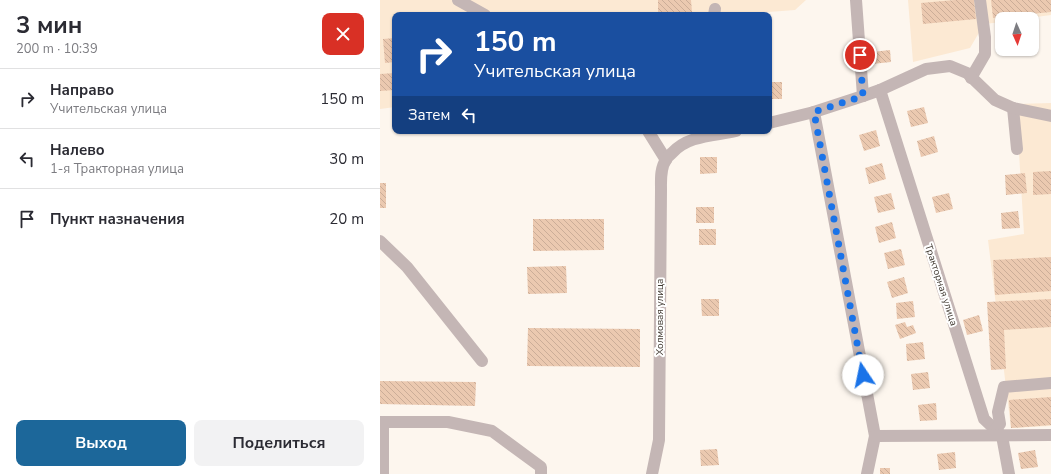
<!DOCTYPE html>
<html lang="ru">
<meta charset="utf-8">
<style>
:root{--surface:#fff;--page:#f2f2f3;--text:#2b2b33;--muted:#7c7c81;--line:#e1e1e2;--accent:#1c679a}
body{margin:0;font-family:"Nunito Sans",sans-serif;background:var(--page);color:var(--text);height:100vh;display:flex;flex-direction:column;font-size:15px;white-space:nowrap}
*{box-sizing:border-box;margin:0}
p{font-size:13px;color:var(--muted)}
.icon{flex:none;width:22px;height:22px;fill:none;stroke:currentColor;stroke-width:2;stroke-linecap:round;stroke-linejoin:round}
.map{position:relative;flex:1;overflow:hidden}
.panel{display:flex;flex-direction:column;background:var(--surface);width:380px}
.panel>*{flex:none}
.top-card{position:absolute;left:12px;top:12px;width:380px;height:122px;border-radius:8px;box-shadow:0 1px 3px #0004;background:#1a4fa0;color:#fff;overflow:hidden}
.needle{width:26px;rotate:177deg}
.controls{position:absolute;left:615px;top:12px;display:grid;gap:8px}
.controls a{display:grid;place-items:center;width:44px;height:44px;border-radius:8px;background:var(--surface);box-shadow:0 1px 3px #0004;font-size:20px}
.pin{position:absolute;display:grid;place-items:center;width:34px;height:34px;color:#fff;margin:-17px;border:2px solid #fff;border-radius:50%;box-shadow:0 1px 4px #0007}
.me{position:absolute;width:44px;margin:-22px;rotate:349deg;stroke-linejoin:round;filter:drop-shadow(0 0 3px #0008)}
.turn{display:flex;align-items:center;gap:14px;height:84px;padding:0 16px;font-size:18px}
.turn .icon{width:52px;height:52px;stroke-width:2.5}
.turn b{display:block;font-size:28px;line-height:34px}
.then{display:flex;align-items:center;height:38px;padding:0 16px;background:#0003;gap:8px;font-size:15px}
.round{display:grid;place-items:center;flex:none;width:42px;height:42px;border-radius:8px;background:var(--page)}
.overview{display:flex;align-items:center;justify-content:space-between;height:68px;padding:0 16px}
h1{font-size:24px;font-weight:700;line-height:30px}
.button{display:flex;gap:8px;margin-top:auto;padding:8px 16px}
.button a{flex:1;height:46px;border-radius:8px;background:var(--accent);color:#fff;font-size:16px;font-weight:700;line-height:46px;text-align:center}
.button a+a{background:var(--page);color:var(--text)}
ul{padding:0;list-style:none}
li{display:flex;align-items:center;gap:12px;height:60px;padding:0 16px;border-top:1px solid var(--line)}
li div{flex:1}
li b{display:block;font-size:15px}
li em{font-style:normal}
main{display:flex;flex:1;min-height:0}
.map>svg:first-child{display:block}
</style>
<main>
<section class="panel">
<div class="overview"><div><h1>3 мин</h1><p>200 m · 10:39</p></div><a class="round" style="background:#d93025;color:#fff"><svg class="icon" aria-label="close" viewBox="0 0 24 24"><path d="M6 6l12 12M18 6L6 18"/></svg></a></div>
<ul>
<li><svg class="icon" aria-label="right" viewBox="0 0 24 24"><path d="M7 20v-9h11M14 6l5 5-5 5"/></svg><div><b>Направо</b><p>Учительская улица</p></div><em>150 m</em></li>
<li><svg class="icon" aria-label="left" viewBox="0 0 24 24"><path d="M17 20v-9H6M10 6l-5 5 5 5"/></svg><div><b>Налево</b><p>1-я Тракторная улица</p></div><em>30 m</em></li>
<li><svg class="icon" aria-label="arrive" viewBox="0 0 24 24"><path d="M6 21V4h12l-3 4 3 4H6"/></svg><div><b>Пункт назначения</b></div><em>20 m</em></li>
</ul>
<div class="button"><a>Выход</a><a>Поделиться</a></div>
</section>
<div class="map">
<svg width="671" height="474" viewBox="0 0 671 474">
<defs>
<pattern id="building-back-hatch" width="6" height="6" patternUnits="userSpaceOnUse"><rect width="6" height="6" fill="#ebc9b0"/><path d="M-1 5l2 2M0 0l6 6M5-1l2 2" fill="none" stroke="#cbad98"/></pattern>
</defs>
<rect width="100%" height="100%" fill="#fdf6ee"/>
<g fill="#fce9d3">
<polygon points="0,0 426,0 415,10 350,15 15,15 15,107 0,109"/>
<polygon points="528,0 671,0 671,15 641,19 622,19 622,22 604,24 590,48 533,62"/>
<polygon points="671,103 671,426 631,428 608,240 644,234 636,104"/>
</g>
<g fill="url(#building-back-hatch)">
<polygon points="278,0 311,0 312,12 278,13"/>
<polygon points="575,0 594,0 596,19 543,24 541,3"/>
<polygon points="611,0 671,0 671,12 613,18"/>
<polygon points="15,38 15,62 5,63 3,39"/>
<polygon points="510,50 511,62 492,64 492,52"/>
<polygon points="15,73 15,90 0,91 0,74"/>
<rect x="389" y="82" width="13" height="17"/>
<polygon points="544,107 548,123 531,127 527,111"/>
<polygon points="496,130 500,146 484,151 479,135"/>
<polygon points="554,136 558,152 541,157 537,141"/>
<polygon points="320,157 337,157 337,173 320,174"/>
<polygon points="502,163 506,179 489,184 485,168"/>
<polygon points="671,171 671,194 653,195 653,172"/>
<polygon points="645,173 647,193 626,195 625,175"/>
<rect x="0" y="183" width="6" height="25"/>
<polygon points="511,193 515,209 498,213 494,197"/>
<polygon points="569,193 573,209 556,213 552,197"/>
<rect x="316" y="207" width="18" height="16"/>
<polygon points="638,211 640,228 622,229 621,213"/>
<polygon points="153,219 224,219 224,250 153,251"/>
<polygon points="512,222 516,238 499,243 495,227"/>
<rect x="319" y="229" width="17" height="16"/>
<polygon points="521,249 525,265 508,269 504,253"/>
<polygon points="671,257 671,291 615,295 613,260"/>
<polygon points="186,266 187,293 148,294 147,267"/>
<polygon points="524,277 528,293 512,298 507,282"/>
<polygon points="321,299 339,299 339,316 322,316"/>
<polygon points="671,299 671,327 624,330 626,369 611,370 607,302"/>
<polygon points="533,301 535,317 517,319 516,303"/>
<polygon points="599,315 603,331 587,335 583,320"/>
<polygon points="525,322 527,327 533,325 536,333 520,339 515,325"/>
<polygon points="148,328 260,329 260,367 147,366"/>
<polygon points="543,342 545,359 527,361 526,344"/>
<polygon points="548,372 550,388 533,390 531,374"/>
<polygon points="0,381 96,382 95,406 0,404"/>
<polygon points="671,397 671,425 631,428 629,400"/>
<polygon points="556,403 557,420 540,421 538,405"/>
<polygon points="337,449 339,465 321,466 320,450"/>
<polygon points="655,450 658,467 641,469 638,453"/>
<polygon points="575,452 576,468 559,470 557,454"/>
<rect x="500" y="468" width="10" height="6"/>
</g>
<g fill="none" stroke-linecap="round" stroke-linejoin="round">
<g stroke="#c4b6b5" stroke-width="12">
<polyline points="78,0 105,15"/>
<polyline points="476,0 483,96"/>
<polyline points="334,15 335,9"/>
<polyline points="591,78 605,54 605,37 600,0"/>
<polyline points="500,90 604,419 622,436 629,474"/>
<polyline points="633,108 637,149"/>
<polyline points="434,112 495,436 487,474"/>
<polyline points="389,123 434,112 483,96 500,90 546,69 570,66 587,73 615,100 633,108 671,116"/>
<polyline points="268,131 286,160"/>
<polyline points="0,241 27,267 102,361"/>
<polyline points="0,422 68,422 112,431 161,467 161,474"/>
<polyline points="615,430 620,424 618,412 624,387 671,383"/>
<polyline points="495,436 671,435"/>
<polyline points="3,474 3,422"/>
<path d="M272,474L279,440L281,190C281,180 280,168 286,160C287,157 290,155 292,153C308,135 334,136 356,131"/>
</g>
</g>
<g fill="none" stroke-linecap="round" stroke-linejoin="round">
<polyline stroke="#1a73e8" stroke-width="7" stroke-dasharray="0 12.6" points="480,55 483,96 434,112 483,375"/>
</g>
<g text-anchor="middle" dominant-baseline="central" stroke-width="4" stroke-linejoin="round" paint-order="stroke">
<g font-size="10" fill="#413a32" stroke="#fff">
<text transform="translate(561 285) rotate(72)">Тракторная улица</text>
<text transform="translate(280 317) rotate(-90)">Холмовая улица</text>
</g>
</g>
</svg>
<div class="controls">
<a><svg class="needle" viewBox="-14 -14 28 28"><path d="M0-13l5 13h-10z" fill="#e53935"/><path d="M0 13l5-13h-10z" fill="#7c7c81"/></svg></a>
</div>
<div class="pin" style="left:480px;top:55px;background:#d93025"><svg class="icon" aria-label="arrive" viewBox="0 0 24 24"><path d="M6 21V4h12l-3 4 3 4H6"/></svg></div>
<svg class="me" style="left:483px;top:375px" viewBox="-20 -20 40 40"><circle r="19" fill="#fff"/><path d="M0-13L10 11 0 6-10 11z" fill="#1a73e8"/></svg>
<div class="top-card">
<div class="turn"><svg class="icon" aria-label="right" viewBox="0 0 24 24"><path d="M7 20v-9h11M14 6l5 5-5 5"/></svg><div><b>150 m</b>Учительская улица</div></div>
<div class="then">Затем<svg class="icon" aria-label="left" viewBox="0 0 24 24"><path d="M17 20v-9H6M10 6l-5 5 5 5"/></svg></div>
</div>
</div>
</main>
